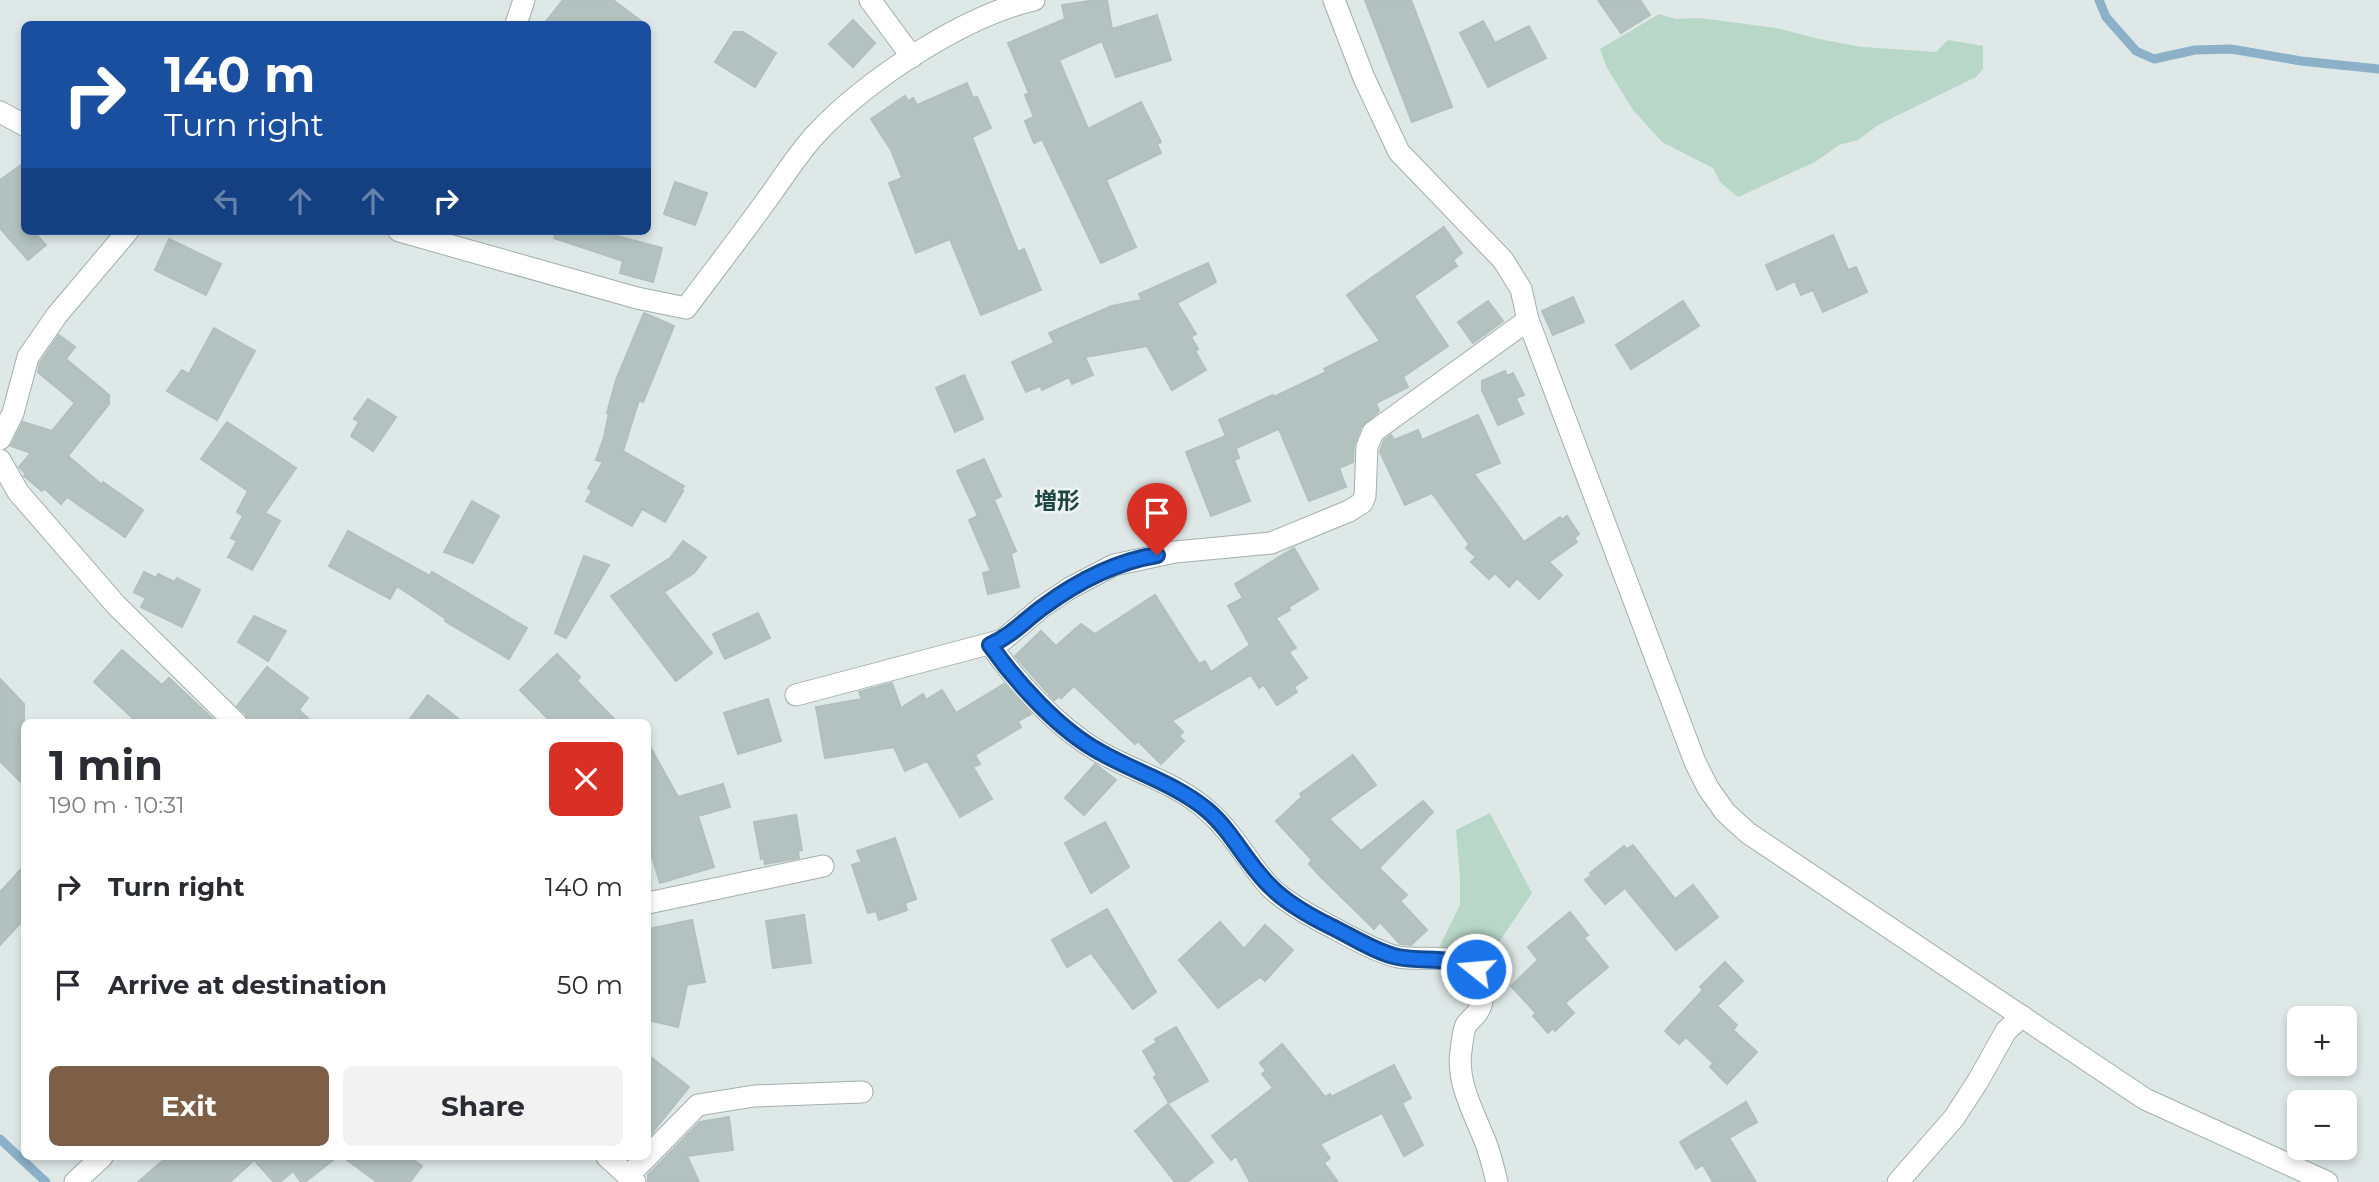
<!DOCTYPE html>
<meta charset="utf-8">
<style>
:root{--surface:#fff;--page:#f2f2f3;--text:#2b2b33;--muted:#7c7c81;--accent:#7d5f48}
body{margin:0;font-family:Montserrat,"Noto Sans JP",sans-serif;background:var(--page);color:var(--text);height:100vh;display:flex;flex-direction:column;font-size:26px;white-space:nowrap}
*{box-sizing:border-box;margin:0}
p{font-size:23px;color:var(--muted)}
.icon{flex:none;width:38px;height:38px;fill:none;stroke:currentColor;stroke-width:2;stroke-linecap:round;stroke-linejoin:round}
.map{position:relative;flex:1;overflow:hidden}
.sheet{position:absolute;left:21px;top:719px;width:630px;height:441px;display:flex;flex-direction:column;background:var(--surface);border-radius:10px;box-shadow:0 4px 10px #0003}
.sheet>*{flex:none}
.top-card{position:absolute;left:21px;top:21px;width:630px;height:214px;border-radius:10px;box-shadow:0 4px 10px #0003;background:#1a4fa0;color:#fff;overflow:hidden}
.tools{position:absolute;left:2287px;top:1006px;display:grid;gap:14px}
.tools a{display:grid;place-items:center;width:70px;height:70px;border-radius:10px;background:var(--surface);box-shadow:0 4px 10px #0003;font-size:35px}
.pin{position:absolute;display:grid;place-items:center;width:60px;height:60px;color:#fff;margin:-72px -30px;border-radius:50% 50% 50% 0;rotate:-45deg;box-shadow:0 0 7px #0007}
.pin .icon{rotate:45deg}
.me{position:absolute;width:77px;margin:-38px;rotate:287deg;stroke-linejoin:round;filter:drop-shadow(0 0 5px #0008)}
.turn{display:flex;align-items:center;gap:24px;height:147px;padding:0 28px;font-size:32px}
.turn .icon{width:91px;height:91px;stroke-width:2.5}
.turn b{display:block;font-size:49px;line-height:60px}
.lanes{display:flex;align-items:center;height:66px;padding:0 28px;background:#0003;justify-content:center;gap:35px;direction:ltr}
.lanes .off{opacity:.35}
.round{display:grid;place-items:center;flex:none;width:74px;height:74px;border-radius:10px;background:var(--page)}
.summary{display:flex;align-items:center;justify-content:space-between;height:119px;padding:0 28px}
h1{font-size:42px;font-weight:700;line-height:52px}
.button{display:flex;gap:14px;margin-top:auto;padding:14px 28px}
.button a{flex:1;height:80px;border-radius:10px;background:var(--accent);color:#fff;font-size:28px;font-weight:700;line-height:80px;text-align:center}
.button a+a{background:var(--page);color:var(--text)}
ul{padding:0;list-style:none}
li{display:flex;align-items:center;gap:21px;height:98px;padding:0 28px}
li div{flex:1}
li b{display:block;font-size:26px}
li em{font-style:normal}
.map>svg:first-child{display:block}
</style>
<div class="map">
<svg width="2379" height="1182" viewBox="0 0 2379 1182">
<rect width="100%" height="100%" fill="#dee8e6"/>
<g fill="#b9d7c8">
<polygon points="1659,14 1676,19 1700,18 1776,28 1819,39 1862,47 1936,52 1948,40 1983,46 1983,69 1976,77 1878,125 1858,140 1839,145 1815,162 1738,197 1720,182 1713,168 1662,142 1633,110 1606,66 1600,49"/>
<polygon points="1490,813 1532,893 1497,945 1474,961 1437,951 1460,905 1460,879 1456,830"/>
</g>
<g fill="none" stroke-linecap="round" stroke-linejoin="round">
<g stroke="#8bb0c8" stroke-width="9">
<polyline points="2099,0 2106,17 2136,51 2154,59 2195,50 2231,49 2301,61 2379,69"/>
<polyline points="0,1139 46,1182"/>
</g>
</g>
<g fill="#b4c2bf" stroke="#b1c0be" stroke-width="2">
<polygon points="563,0 613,0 645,24 544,24"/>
<polygon points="1096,0 1107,0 1112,29 1157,15 1171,60 1116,77 1102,41 1059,60 1088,129 1141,102 1161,142 1157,144 1161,153 1106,180 1136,247 1101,263 1042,139 1034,143 1025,121 1034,117 1025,95 1029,93 1008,43 1065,19 1062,5"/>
<polygon points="1365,0 1411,0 1452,107 1412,122"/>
<polygon points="1598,0 1640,0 1650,15 1621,33"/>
<polygon points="853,20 875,43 853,67 829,44"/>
<polygon points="1483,21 1495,43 1529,26 1546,58 1488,87 1460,33"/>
<polygon points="734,32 743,32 776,53 755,87 715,62"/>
<polygon points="967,83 973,98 977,97 991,128 972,137 1018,252 1024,249 1041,290 981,315 950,239 916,253 889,183 902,178 891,150 871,119 905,96 908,101 913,98 917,105"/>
<polygon points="24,163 24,231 33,231 46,245 28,260 0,228 0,180"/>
<polygon points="675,182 707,193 695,225 664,214"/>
<polygon points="1444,227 1462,253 1453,260 1457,266 1414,296 1448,346 1403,377 1408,387 1376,403 1379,411 1361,427 1354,446 1353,462 1339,468 1346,487 1309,501 1279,429 1236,448 1239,458 1234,460 1250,501 1211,516 1186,452 1226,436 1219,420 1273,395 1274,397 1326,372 1324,369 1380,341 1347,295"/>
<polygon points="556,231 598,231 662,248 653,282 620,273 623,261 554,238"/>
<polygon points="1833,235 1848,270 1856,267 1867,292 1823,312 1813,290 1801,295 1795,281 1777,290 1766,265"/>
<polygon points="169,239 221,264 206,295 155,270"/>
<polygon points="1208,263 1216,282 1177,303 1196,334 1191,337 1198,349 1195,351 1206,370 1172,390 1147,346 1085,357 1093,375 1072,384 1069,377 1042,390 1040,386 1026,392 1012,362 1054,343 1049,333 1112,306 1142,300 1139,294"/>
<polygon points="1573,297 1584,322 1553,335 1542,311"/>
<polygon points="1488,301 1503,321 1473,343 1458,322"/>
<polygon points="1683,301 1699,326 1631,369 1616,345"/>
<polygon points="644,313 674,326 643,402 639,400 623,451 684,486 681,491 683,491 665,522 642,509 632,526 586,501 592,491 588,488 603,462 596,460 604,437 609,413 607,413 616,380"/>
<polygon points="214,328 255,351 217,420 167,391 182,370 189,374"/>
<polygon points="59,335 75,347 66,359 109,395 109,404 68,456 102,485 103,482 143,510 125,537 67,497 61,504 44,488 42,491 24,476 26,474 19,467 31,453 11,446 23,422 52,431 75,403 38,372 40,363"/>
<polygon points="1505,371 1507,376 1513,373 1524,395 1516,398 1523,414 1498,425 1482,390 1482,381"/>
<polygon points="964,375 983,419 955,432 936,388"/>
<polygon points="368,399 396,417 373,451 351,436 359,422 354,419"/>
<polygon points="1478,415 1500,463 1474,474 1524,542 1560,517 1561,520 1567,516 1579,534 1574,538 1577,542 1549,562 1562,575 1539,599 1517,578 1509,587 1495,573 1489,579 1471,562 1476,557 1466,548 1469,544 1432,493 1405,505 1380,452 1384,440 1391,435 1394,440 1418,430 1422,440"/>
<polygon points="227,422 296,468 265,513 280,521 252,570 228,557 237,541 231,538 243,516 237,512 248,491 201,459"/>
<polygon points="984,459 1001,496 994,500 1016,551 1011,554 1019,587 988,594 983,573 991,571 969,520 978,516 957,471"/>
<polygon points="472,501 499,516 473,563 444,552"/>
<polygon points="348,531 430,576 432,572 527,628 509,659 445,621 446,619 397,586 390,599 329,566"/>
<polygon points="683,541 706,557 694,573 664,592 712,653 676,681 611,596 670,558"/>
<polygon points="1294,548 1318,589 1289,607 1290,610 1276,618 1296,648 1289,652 1307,678 1294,687 1297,692 1277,705 1264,685 1259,688 1251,675 1172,721 1183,732 1179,736 1184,741 1161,764 1138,741 1135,744 1074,686 1061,698 1060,696 1054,700 1015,656 1041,631 1056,646 1081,624 1095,634 1155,595 1199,664 1205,661 1211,672 1250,645 1228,606 1243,598 1235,584"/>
<polygon points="584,556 609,565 566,638 555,633"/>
<polygon points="144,572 156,578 158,574 175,582 177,578 200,590 182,627 141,607 146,598 134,592"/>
<polygon points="758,613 770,638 725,659 713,634"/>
<polygon points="254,616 286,631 268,661 238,642"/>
<polygon points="122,650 162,685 169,678 217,723 138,723 94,682"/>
<polygon points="557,654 580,677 577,681 618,723 552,723 520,690"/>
<polygon points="267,667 308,698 299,710 313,723 249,723 246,714 237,706"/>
<polygon points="0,679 24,704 24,785 0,761"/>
<polygon points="892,683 901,708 923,694 926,700 942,690 956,713 1004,684 1031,714 1018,721 1021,727 975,755 980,764 973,767 992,799 960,817 927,761 905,771 894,747 825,758 816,707 862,699 859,692"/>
<polygon points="428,695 464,723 407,723"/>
<polygon points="768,699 781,741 738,754 724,713"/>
<polygon points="648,743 678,797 723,784 730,807 698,816 714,867 660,883 648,843"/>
<polygon points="1353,755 1376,785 1329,819 1361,851 1423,801 1433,812 1379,868 1407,895 1400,901 1427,930 1411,945 1400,944 1380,922 1374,929 1321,877 1309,864 1312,860 1276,821 1302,797 1300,794"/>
<polygon points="1095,764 1116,780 1084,815 1065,798"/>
<polygon points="796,815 802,850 798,851 799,858 765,864 764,858 761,859 754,822"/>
<polygon points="1105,822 1129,867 1091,893 1065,843"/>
<polygon points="895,838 916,899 905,903 907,910 879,920 876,911 868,913 852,865 862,862 857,851"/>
<polygon points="1633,845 1675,899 1693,885 1718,917 1676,950 1625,888 1605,904 1585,880 1592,875 1590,873 1624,846 1627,849"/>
<polygon points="24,866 24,919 0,945 0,892"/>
<polygon points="1107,909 1156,992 1133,1009 1091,953 1067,967 1052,940"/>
<polygon points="1570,912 1588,935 1584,938 1608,967 1565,1003 1574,1013 1555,1031 1553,1028 1548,1033 1533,1016 1536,1013 1511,986 1538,960 1528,947"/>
<polygon points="804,915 811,963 773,968 766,921"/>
<polygon points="692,920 705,982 687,985 678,1027 648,1020 648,929"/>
<polygon points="1220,922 1244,949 1265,925 1293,950 1265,981 1260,977 1218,1008 1179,960"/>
<polygon points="1725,962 1743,981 1717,1006 1737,1025 1733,1030 1757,1052 1727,1084 1710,1067 1713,1063 1686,1037 1679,1044 1665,1031 1703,990 1700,987"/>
<polygon points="1176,1027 1208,1081 1169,1103 1154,1077 1157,1075 1143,1051 1157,1042 1155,1039"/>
<polygon points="1282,1044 1325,1097 1330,1094 1331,1097 1394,1065 1411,1098 1402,1103 1423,1145 1404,1156 1382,1113 1320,1144 1330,1158 1324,1163 1338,1182 1250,1182 1236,1156 1231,1160 1212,1136 1273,1088 1262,1074 1266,1071 1260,1063"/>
<polygon points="648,1055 689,1087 648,1138"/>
<polygon points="1746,1102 1757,1122 1729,1138 1756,1182 1713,1182 1703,1165 1696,1169 1680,1142"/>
<polygon points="1168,1104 1213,1162 1187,1182 1175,1182 1135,1131"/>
<polygon points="729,1117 733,1150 687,1156 699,1182 648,1182 648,1175 700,1122"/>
<polygon points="167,1157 337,1157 305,1182 301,1182 293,1171 280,1182 274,1182 254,1160 230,1182 138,1182"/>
<polygon points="343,1157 409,1157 422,1166 410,1182 377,1182"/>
</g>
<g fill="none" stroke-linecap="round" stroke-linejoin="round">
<defs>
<g id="street">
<polyline points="870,0 912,57"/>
<polyline points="1334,0 1364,78 1399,152 1503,260 1521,289 1528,320 1695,762 1708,788 1725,812 1748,833 2145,1099 2327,1182"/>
<polyline points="516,24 524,0"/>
<polyline points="0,112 24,125"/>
<path d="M399,231L637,298L686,308C713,272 740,237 766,201C783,178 798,153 817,133C867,80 963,16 1034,0"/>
<polyline points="0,439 13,413 28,357 57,315 128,231"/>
<polyline points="0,460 18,492 116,605 236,723"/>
<path d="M990,644C1017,683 1057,727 1098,751C1134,772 1178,783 1209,812C1233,833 1248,862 1269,886C1285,902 1307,914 1326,924C1345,934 1378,953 1398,957C1419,961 1459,953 1475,969C1486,979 1485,1002 1477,1013C1474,1017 1469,1021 1466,1025C1463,1031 1462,1043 1461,1051C1456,1084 1476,1116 1487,1146C1491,1158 1494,1170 1497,1182"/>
<polyline points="796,695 1003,640 1042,607 1070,588 1114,565 1175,552 1271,543 1349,511 1362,503 1365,496 1367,447 1373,432 1528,320"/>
<polyline points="648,903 823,866"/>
<polyline points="607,1157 635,1182"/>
<polyline points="629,1175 698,1105 754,1096 862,1092"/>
<polyline points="75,1182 102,1157"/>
<polyline points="1898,1182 1954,1118 1978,1081 2006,1031 2022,1016"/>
</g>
</defs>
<use href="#street" stroke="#a2afad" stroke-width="23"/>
<use href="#street" stroke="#fff" stroke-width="21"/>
</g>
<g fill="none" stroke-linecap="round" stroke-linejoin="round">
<defs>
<path id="route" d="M1157,555C1114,562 1078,581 1043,607C1025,620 1011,636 990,645C1016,682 1059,730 1100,752C1135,772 1176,784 1207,810C1233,832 1247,865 1272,888C1288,904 1310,916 1330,926C1349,935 1377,953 1398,957C1425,962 1450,956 1476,969"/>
</defs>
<use href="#route" stroke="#114b97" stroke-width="18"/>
<use href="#route" stroke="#1a73e8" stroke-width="12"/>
</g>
<g text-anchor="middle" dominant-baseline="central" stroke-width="5" stroke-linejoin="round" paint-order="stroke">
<g font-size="23" font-weight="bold" fill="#204545" stroke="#eef5f3">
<text x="1057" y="501">増形</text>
</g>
</g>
</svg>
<div class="tools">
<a>+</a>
<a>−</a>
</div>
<div class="pin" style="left:1157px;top:555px;background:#d93025"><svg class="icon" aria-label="arrive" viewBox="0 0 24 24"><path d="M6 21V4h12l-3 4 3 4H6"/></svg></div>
<svg class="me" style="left:1476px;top:969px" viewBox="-20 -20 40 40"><circle r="17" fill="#1a73e8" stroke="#fff" stroke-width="3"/><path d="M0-11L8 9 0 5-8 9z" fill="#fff"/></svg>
<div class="top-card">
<div class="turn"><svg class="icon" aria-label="right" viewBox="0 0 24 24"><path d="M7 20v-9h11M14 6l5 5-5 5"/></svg><div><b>140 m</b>Turn right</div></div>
<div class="lanes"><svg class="icon off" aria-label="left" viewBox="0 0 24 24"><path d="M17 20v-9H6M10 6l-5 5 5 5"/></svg><svg class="icon off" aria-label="ahead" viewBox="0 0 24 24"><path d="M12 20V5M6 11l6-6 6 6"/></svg><svg class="icon off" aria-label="ahead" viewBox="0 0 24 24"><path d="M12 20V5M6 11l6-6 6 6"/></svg><svg class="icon" aria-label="right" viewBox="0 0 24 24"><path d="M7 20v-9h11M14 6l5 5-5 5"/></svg></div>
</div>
<section class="sheet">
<div class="summary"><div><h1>1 min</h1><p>190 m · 10:31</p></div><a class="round" style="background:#d93025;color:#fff"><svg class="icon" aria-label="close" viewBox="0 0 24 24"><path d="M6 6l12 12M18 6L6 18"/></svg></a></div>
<ul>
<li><svg class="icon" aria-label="right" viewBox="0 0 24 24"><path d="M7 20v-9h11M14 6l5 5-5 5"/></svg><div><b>Turn right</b></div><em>140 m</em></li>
<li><svg class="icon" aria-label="arrive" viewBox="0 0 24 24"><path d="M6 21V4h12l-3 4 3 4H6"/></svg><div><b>Arrive at destination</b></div><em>50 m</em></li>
</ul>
<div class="button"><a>Exit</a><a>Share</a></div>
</section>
</div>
